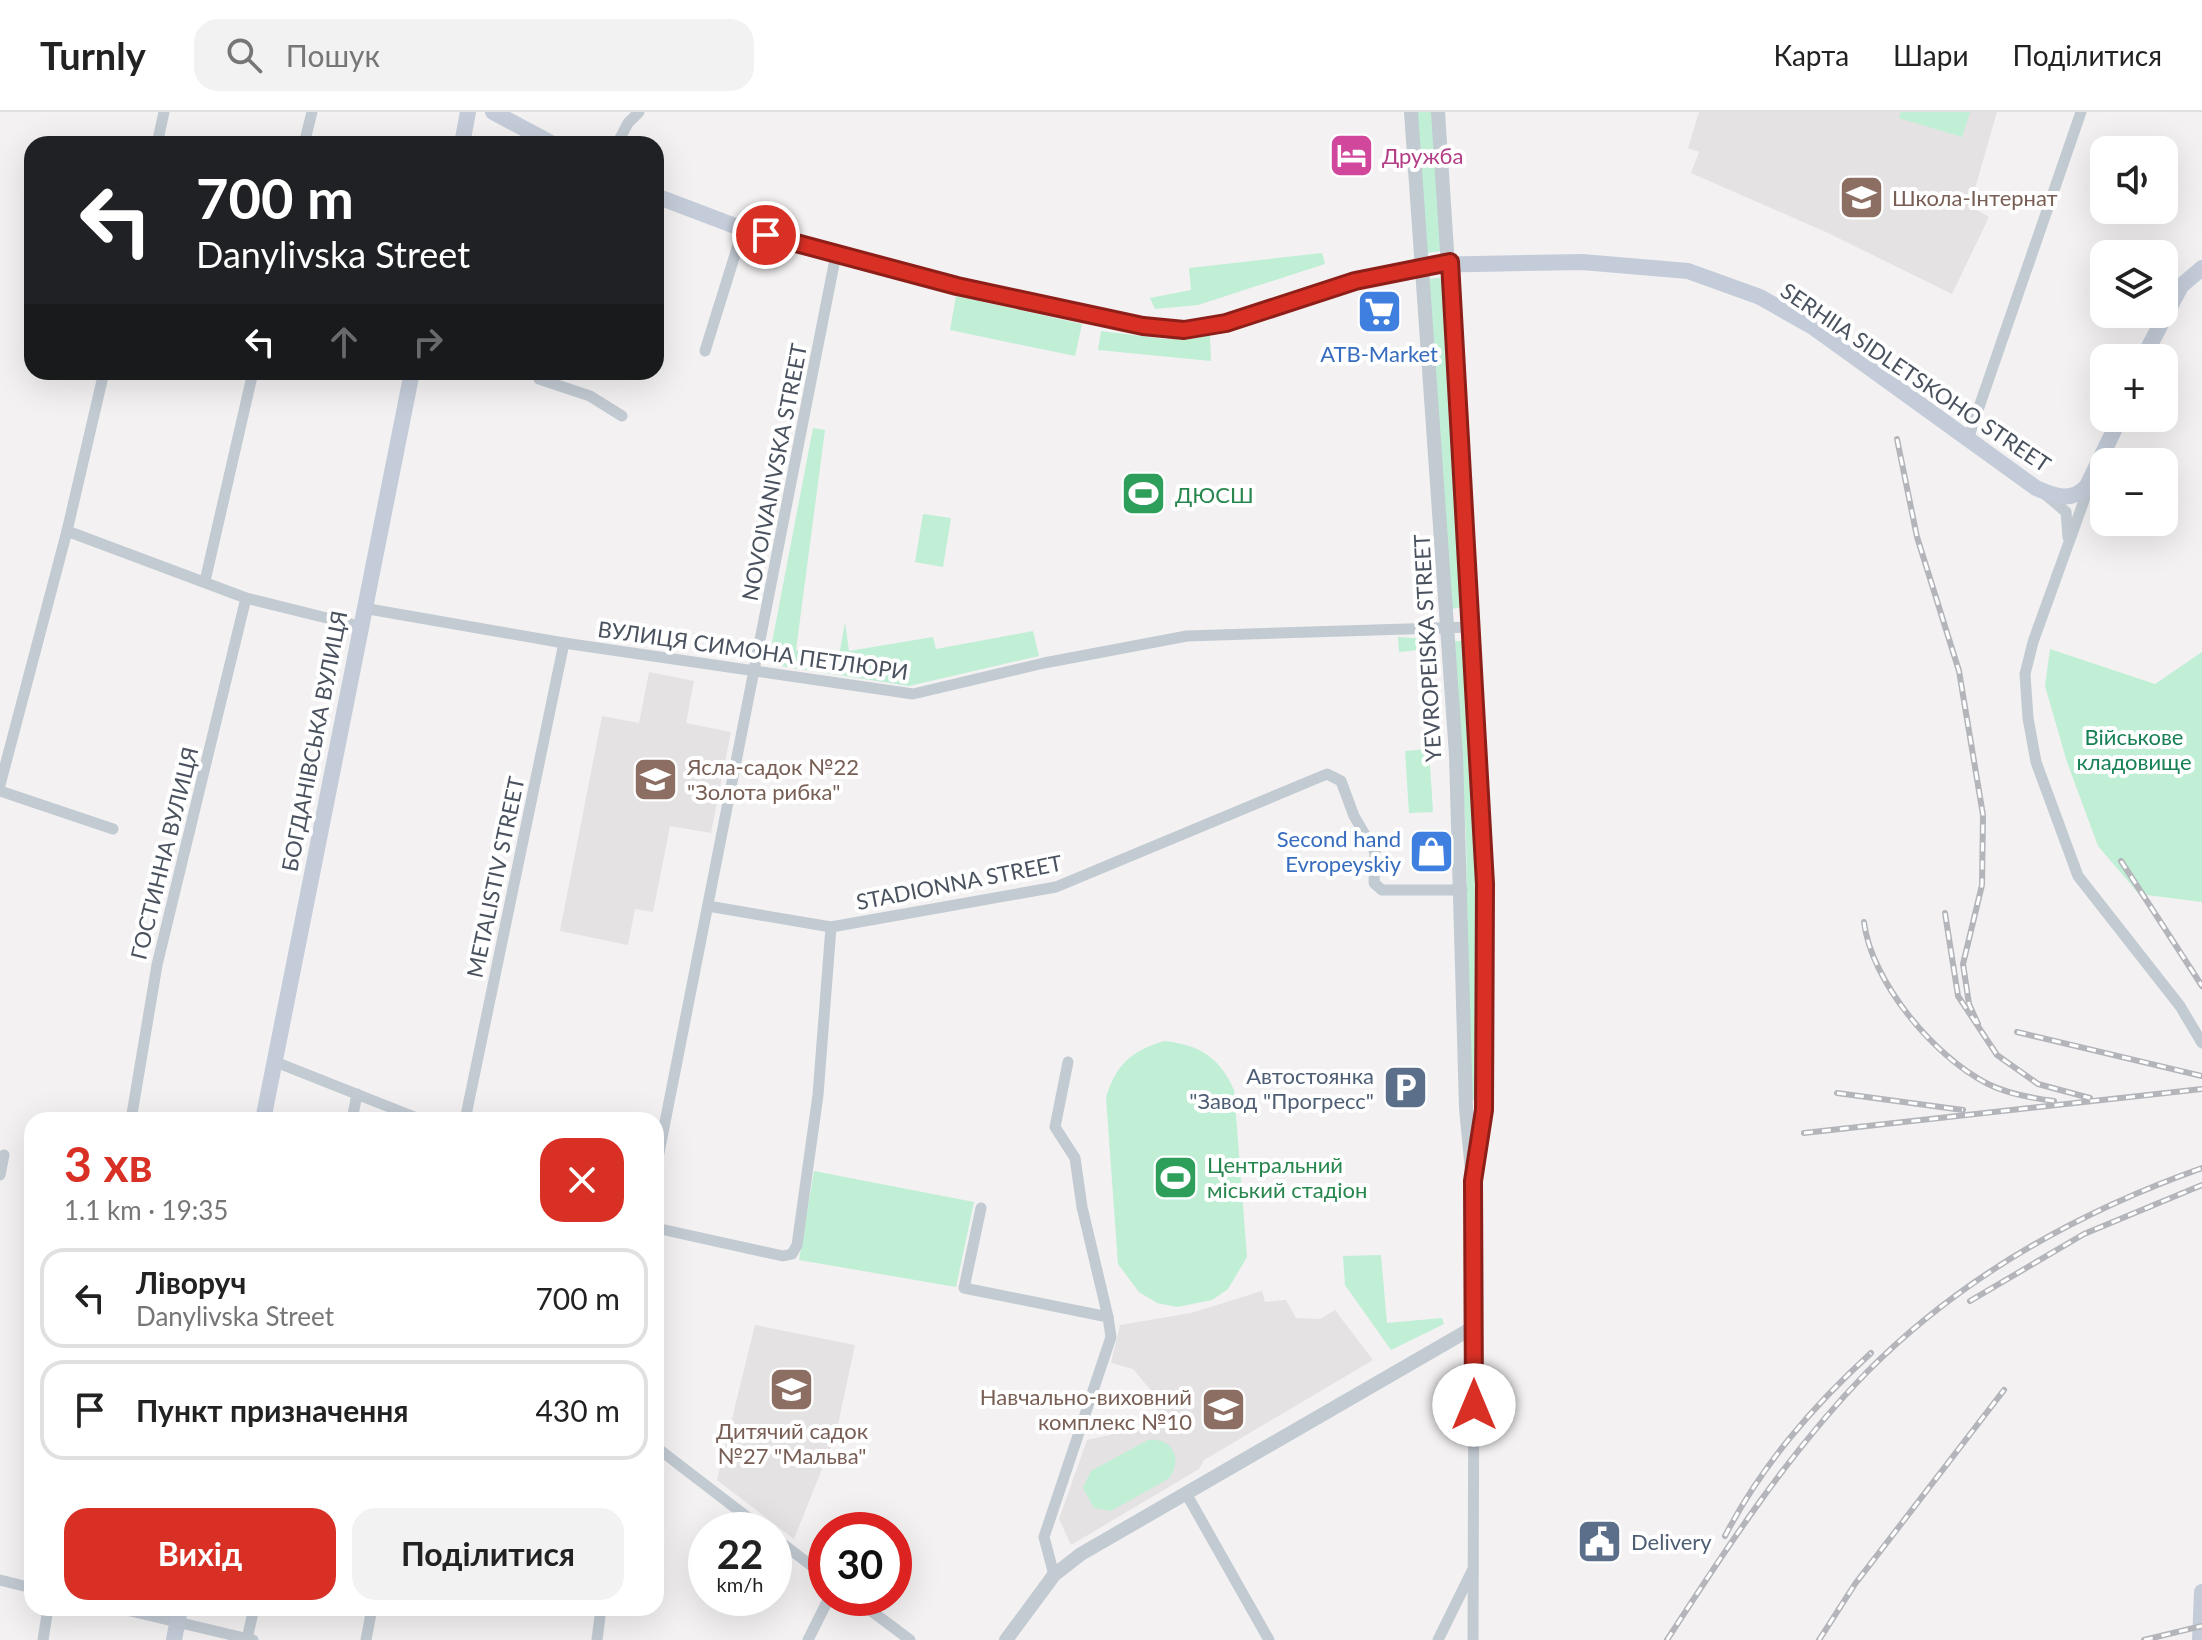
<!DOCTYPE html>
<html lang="uk">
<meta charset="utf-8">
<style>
:root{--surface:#fff;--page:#f2f2f2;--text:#222;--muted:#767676;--line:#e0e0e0;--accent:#d93025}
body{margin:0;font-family:Lato,sans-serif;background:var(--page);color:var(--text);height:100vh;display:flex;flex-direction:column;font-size:30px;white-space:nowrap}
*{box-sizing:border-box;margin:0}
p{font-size:26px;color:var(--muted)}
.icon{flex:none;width:44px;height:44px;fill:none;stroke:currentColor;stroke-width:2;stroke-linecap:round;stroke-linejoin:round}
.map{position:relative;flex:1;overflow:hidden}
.sheet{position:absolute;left:24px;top:1000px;width:640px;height:504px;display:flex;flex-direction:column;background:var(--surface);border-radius:24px;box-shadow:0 8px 32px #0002}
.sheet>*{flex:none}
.guide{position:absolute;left:24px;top:24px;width:640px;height:244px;border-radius:24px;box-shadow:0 8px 32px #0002;background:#202124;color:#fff;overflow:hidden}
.fabs{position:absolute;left:2090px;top:24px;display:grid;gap:16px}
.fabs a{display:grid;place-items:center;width:88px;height:88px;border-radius:16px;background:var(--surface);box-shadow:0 8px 32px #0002;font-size:40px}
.speed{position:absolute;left:688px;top:1400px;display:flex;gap:16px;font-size:40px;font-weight:700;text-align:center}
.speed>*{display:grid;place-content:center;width:104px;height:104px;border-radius:50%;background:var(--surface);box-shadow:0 8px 32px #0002;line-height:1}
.speed small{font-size:20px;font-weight:400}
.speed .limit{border:12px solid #d22;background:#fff;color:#111}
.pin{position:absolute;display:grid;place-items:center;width:68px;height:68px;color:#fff;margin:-34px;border:4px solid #fff;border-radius:50%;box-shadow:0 2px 8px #0007}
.me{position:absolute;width:88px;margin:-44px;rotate:0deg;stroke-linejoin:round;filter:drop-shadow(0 0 6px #0008)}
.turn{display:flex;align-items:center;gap:28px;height:168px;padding:0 40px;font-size:36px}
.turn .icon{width:104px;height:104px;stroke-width:2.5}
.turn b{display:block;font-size:56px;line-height:68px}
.lanes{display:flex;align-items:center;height:76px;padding:0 40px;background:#0003;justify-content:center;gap:40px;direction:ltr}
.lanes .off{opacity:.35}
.round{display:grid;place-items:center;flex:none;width:84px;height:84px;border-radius:24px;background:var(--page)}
.head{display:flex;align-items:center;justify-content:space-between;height:136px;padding:0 40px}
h1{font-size:48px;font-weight:700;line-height:60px;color:var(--accent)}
.button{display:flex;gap:16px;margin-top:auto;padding:16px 40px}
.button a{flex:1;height:92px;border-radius:24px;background:var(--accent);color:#fff;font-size:32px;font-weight:700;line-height:92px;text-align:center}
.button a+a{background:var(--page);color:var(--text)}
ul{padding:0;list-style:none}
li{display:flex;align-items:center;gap:24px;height:100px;margin:0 16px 12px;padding:0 24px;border:4px solid var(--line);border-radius:24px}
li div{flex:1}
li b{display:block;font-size:30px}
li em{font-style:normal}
header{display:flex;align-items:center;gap:48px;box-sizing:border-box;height:112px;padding:0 40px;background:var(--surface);border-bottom:2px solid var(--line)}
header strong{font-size:38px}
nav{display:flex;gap:44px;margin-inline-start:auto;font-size:28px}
.search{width:560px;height:72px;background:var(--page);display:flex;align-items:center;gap:20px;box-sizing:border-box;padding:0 28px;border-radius:24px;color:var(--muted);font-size:30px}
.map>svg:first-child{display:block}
</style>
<header>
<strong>Turnly</strong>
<div class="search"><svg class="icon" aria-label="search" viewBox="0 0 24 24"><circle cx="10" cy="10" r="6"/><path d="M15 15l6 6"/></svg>Пошук</div>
<nav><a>Карта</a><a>Шари</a><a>Поділитися</a></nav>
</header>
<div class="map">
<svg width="2202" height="1528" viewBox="0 0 2202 1528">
<rect width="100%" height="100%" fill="#f3f1f1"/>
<g fill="#e4e2e3">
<polygon points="1699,0 1997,0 1970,94 1989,105 1952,182 1826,120 1691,61 1699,40 1688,36"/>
<polygon points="649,560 694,569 686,611 731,620 711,721 670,714 653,800 635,797 628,833 560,819 602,604 639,611"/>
<polygon points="1262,1179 1265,1190 1286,1188 1296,1206 1320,1207 1335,1198 1373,1248 1204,1348 1199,1357 1071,1433 1059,1407 1087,1328 1160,1312 1154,1282 1133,1257 1111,1251 1120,1213 1191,1201"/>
<polygon points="755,1213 855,1233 836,1322 794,1427 717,1368"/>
</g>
<g fill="#c0efd6">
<polygon points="1415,0 1432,0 1442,139 1426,141"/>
<polygon points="1901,0 1970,0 1962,25 1899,6"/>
<polygon points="1322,141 1325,152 1198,193 1155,197 1150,186 1191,178 1189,156"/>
<polygon points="1444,165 1464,495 1451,497 1429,167"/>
<polygon points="956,184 1082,212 1075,244 950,218"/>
<polygon points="1101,219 1165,227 1210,223 1211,249 1098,238"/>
<polygon points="813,316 825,318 796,538 839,544 845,510 849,539 933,525 936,537 1033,519 1039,544 909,574 781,554 770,541"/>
<polygon points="923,402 951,406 943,455 915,450"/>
<polygon points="1398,525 1428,527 1432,547 1420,547 1419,538 1399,540"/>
<polygon points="1454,529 1467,529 1478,721 1481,987 1470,988 1466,723"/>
<polygon points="2050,537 2155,572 2202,540 2202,790 2139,782 2098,734 2067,650 2045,574"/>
<polygon points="1429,637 1433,700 1409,701 1405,639"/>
<path d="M1164,929C1200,933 1219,945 1234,978L1247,1145L1228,1177L1212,1188L1177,1195L1157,1191L1139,1180L1118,1152L1106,985C1116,953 1131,939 1164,929Z"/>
<polygon points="814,1059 974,1090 956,1175 799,1148"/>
<polygon points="1381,1143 1387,1211 1442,1206 1444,1212 1391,1238 1345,1173 1343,1144"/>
<path d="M1148,1328C1173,1325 1184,1348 1168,1367L1111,1399L1094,1396L1083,1376L1091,1359Z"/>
</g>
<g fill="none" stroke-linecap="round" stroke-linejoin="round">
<g stroke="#c2cad2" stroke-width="11">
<polyline points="157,32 164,0"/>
<polyline points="304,32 312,0"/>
<polyline points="617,32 628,11 639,0"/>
<polyline points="705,239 743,117"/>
<polyline points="538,260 539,267 590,284 622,304"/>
<polyline points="1968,327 2081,0"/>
<polyline points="2090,372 2033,530 2025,562 2028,606 2036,650 2078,764 2180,894 2202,931"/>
<polyline points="2046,383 2066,400 2068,425"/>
<polyline points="67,419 246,486 359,514"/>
<polyline points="205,469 253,260"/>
<polyline points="363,496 564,531 913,582 1044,551 1187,524 1471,515"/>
<polyline points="0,673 67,419 104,260"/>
<polyline points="0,679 113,717"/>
<polyline points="708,794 831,815"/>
<polyline points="273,949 422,1008"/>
<polyline points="1068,950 1055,1015 1075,1046 1082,1095 1108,1205"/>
<polyline points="131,1008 157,853 246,486"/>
<polyline points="352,1008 357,982"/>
<polyline points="465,1008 564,531"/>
<polyline points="656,1056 836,142"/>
<polyline points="0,1063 4,1043"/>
<polyline points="981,1096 964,1176 1108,1205 1111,1225 1044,1425 1054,1463"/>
<polyline points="656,1116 783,1144 792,1142 797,1133 818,983 831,815 1056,775 1327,662 1341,669 1354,704 1375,740 1374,771 1382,778 1462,778"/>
<polyline points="656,1335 764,1418"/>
<polyline points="1187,1383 1269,1528"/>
<polyline points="774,1425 826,1465"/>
<polyline points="0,1468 32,1476"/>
<polyline points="854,1486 910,1528"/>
<polyline points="118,1496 253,1528"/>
<polyline points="247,1527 254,1496"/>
<polyline points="43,1528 48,1496"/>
<polyline points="366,1528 372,1496"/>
<polyline points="597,1528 601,1496"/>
<polyline points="808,1528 829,1486"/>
<polyline points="1438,1528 1473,1457"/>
<polyline points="1473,1528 1474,1215"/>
</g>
<g stroke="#c2cad2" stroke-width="14">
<polyline points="1438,0 1481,664 1486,916 1484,998 1477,1041"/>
<polyline points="1006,1528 1054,1463 1081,1442 1474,1215 1473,1069 1466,996 1456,643 1411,0"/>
</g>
<g stroke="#c4ccd9" stroke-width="16">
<polyline points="493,0 553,32"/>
<polyline points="462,32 468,0"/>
<path d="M656,84L743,117L957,174L1143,214L1184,218L1226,211L1355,169L1424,153L1582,150L1688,159L1760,185L1813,215L2036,376C2054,384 2072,391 2087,374L2120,306"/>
<polyline points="2143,246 2181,174 2202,156"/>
<polyline points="263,1008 412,260"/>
<polyline points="174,1528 180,1496"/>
<polyline points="2200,1528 2202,1480"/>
</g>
<defs>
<g id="rail">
<polyline points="1897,327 1917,425 1959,559 1983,703 1982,773 1963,852 1969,892 1978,912"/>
<polyline points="2121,749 2202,874"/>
<polyline points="1945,801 1958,884 1997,943 2038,972 2090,986"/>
<path d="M1864,810C1871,869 1934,945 1988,972C2008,982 2031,986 2054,989"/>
<polyline points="2017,920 2202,964"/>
<polyline points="1837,981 1963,998"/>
<polyline points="1804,1021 2202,977"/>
<polyline points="1970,1189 2084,1122 2202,1073"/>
<path d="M1725,1424C1762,1353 1812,1295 1871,1241"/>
<path d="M1667,1528C1727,1435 1789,1340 1867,1260C1960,1166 2078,1100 2202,1056"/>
<polyline points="1819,1528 1855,1472 2004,1278"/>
<polyline points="2144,1528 2202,1514"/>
</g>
</defs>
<use href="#rail" stroke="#b3b5bb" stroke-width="6"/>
<use href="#rail" stroke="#fff" stroke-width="3" stroke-dasharray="9" stroke-linecap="butt"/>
</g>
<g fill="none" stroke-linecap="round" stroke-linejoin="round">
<defs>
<polyline id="route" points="766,123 957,174 1143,214 1184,218 1226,211 1355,169 1450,150 1485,772 1484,998 1473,1069 1474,1293"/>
</defs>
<use href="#route" stroke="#8d1f18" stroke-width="20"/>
<use href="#route" stroke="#d93025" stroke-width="14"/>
</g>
<defs>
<symbol id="hotel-square" viewBox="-11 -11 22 22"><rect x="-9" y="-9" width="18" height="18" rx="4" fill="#d1479c" stroke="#fff"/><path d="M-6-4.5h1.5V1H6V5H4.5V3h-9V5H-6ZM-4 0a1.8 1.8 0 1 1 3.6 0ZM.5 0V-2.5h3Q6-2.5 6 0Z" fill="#fff"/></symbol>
<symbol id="school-square" viewBox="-11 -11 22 22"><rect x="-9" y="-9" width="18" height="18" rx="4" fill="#8d6e63" stroke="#fff"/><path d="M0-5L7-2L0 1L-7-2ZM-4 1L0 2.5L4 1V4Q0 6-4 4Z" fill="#fff"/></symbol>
<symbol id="supermarket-square" viewBox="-11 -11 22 22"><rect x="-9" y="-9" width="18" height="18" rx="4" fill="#3f7fe0" stroke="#fff"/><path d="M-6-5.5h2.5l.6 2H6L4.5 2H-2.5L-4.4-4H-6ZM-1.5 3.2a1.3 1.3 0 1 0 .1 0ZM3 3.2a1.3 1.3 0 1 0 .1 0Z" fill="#fff"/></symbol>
<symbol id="stadium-square" viewBox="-11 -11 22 22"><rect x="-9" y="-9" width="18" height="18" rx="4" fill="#2e9e5b" stroke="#fff"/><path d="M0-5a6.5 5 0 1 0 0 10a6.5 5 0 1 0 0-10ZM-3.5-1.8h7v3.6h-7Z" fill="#fff"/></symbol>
<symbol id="shop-square" viewBox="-11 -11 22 22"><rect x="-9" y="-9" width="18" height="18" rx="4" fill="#3f7fe0" stroke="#fff"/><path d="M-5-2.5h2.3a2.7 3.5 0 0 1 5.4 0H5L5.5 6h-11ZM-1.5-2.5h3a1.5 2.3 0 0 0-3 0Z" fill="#fff"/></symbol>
<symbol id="parking-square" viewBox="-11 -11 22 22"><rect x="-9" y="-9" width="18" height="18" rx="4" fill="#5c6f8a" stroke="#fff"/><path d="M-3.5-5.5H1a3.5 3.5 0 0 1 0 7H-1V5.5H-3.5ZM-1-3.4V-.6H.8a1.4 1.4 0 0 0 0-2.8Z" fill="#fff"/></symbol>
<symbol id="civic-square" viewBox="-11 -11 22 22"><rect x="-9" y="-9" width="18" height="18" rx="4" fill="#5c6f8a" stroke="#fff"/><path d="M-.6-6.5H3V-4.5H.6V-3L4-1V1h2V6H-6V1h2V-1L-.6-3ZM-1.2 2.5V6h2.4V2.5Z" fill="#fff"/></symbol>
</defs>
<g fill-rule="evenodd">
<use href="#hotel-square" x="1326" y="18" width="51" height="51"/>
<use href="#school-square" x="1836" y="60" width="51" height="51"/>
<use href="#supermarket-square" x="1354" y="174" width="51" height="51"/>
<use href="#stadium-square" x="1118" y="356" width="51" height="51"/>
<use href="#school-square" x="630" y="642" width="51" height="51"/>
<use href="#shop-square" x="1406" y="714" width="51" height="51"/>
<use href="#parking-square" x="1380" y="950" width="51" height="51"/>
<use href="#stadium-square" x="1150" y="1040" width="51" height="51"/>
<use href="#school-square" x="766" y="1252" width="51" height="51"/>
<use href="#school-square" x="1198" y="1272" width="51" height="51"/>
<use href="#civic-square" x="1574" y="1404" width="51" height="51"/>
</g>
<g text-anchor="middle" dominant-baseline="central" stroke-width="8" stroke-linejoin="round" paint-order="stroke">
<g font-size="22" fill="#b23c85" stroke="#fff" text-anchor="start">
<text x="1382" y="43">Дружба</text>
</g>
<g font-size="22" fill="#785e54" stroke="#fff" text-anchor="start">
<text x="1892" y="85">Школа-Інтернат</text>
<text x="687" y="654">Ясла-садок №22<tspan x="687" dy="25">"Золота рибка"</tspan></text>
<text x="1192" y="1284" text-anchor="end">Навчально-виховний<tspan x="1192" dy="25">комплекс №10</tspan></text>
<text x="792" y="1318" text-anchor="middle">Дитячий садок<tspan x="792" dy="25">№27 "Мальва"</tspan></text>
</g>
<g font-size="22" fill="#366cbe" stroke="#fff">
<text x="1379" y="241">ATB-Market</text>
<text x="1401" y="726" text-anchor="end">Second hand<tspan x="1401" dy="25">Evropeyskiy</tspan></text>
</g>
<g font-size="22" fill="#49525e" stroke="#fff">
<text transform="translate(1916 265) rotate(34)">SERHIIA SIDLETSKOHO STREET</text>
<text transform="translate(774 360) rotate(-79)">NOVOIVANIVSKA STREET</text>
<text transform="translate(1427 536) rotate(-93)">YEVROPEISKA STREET</text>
<text transform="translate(753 538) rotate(8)">ВУЛИЦЯ СИМОНА ПЕТЛЮРИ</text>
<text transform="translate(314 629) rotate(-79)">БОГДАНІВСЬКА ВУЛИЦЯ</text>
<text transform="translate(164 741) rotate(-76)">ГОСТИННА ВУЛИЦЯ</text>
<text transform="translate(495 765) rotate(-78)">METALISTIV STREET</text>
<text transform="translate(959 770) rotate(-11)">STADIONNA STREET</text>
</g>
<g font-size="22" fill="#27864d" stroke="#fff" text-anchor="start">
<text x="1175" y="382">ДЮСШ</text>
<text x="1207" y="1052">Центральний<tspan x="1207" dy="25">міський стадіон</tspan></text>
</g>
<g font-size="22" fill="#188055" stroke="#fff">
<text x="2134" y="624">Військове<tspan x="2134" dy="25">кладовище</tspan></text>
</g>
<g font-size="22" fill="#4e5e75" stroke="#fff" text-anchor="end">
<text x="1374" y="963">Автостоянка<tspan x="1374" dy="25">"Завод "Прогресс"</tspan></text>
<text x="1631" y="1429" text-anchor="start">Delivery</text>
</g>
</g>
</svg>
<div class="fabs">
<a><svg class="icon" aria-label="sound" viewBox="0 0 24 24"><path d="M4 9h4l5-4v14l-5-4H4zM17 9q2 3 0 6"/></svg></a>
<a><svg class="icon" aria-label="layers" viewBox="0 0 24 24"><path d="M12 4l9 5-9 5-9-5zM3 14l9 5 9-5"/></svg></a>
<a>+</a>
<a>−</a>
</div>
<div class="speed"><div>22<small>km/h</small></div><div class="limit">30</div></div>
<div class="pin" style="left:766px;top:123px;background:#d93025"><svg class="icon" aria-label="arrive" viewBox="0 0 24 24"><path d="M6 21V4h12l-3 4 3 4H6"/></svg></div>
<svg class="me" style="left:1474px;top:1293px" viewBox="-20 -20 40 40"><circle r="19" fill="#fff"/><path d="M0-13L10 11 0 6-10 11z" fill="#d93025"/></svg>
<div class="guide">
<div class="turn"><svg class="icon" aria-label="left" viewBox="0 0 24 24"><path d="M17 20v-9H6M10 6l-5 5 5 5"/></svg><div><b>700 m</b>Danylivska Street</div></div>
<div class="lanes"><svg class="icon" aria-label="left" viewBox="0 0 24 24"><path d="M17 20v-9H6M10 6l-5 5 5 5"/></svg><svg class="icon off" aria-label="ahead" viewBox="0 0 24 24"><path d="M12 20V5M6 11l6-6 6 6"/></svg><svg class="icon off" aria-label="right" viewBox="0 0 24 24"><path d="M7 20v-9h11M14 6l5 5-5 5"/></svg></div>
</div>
<section class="sheet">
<div class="head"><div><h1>3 хв</h1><p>1.1 km · 19:35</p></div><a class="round" style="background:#d93025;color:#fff"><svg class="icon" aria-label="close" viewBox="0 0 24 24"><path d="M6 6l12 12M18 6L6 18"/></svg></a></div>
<ul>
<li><svg class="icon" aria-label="left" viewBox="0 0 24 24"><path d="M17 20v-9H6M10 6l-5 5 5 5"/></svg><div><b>Ліворуч</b><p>Danylivska Street</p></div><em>700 m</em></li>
<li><svg class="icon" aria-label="arrive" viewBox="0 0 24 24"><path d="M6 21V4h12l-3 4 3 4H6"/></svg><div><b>Пункт призначення</b></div><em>430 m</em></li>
</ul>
<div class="button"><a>Вихід</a><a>Поділитися</a></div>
</section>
</div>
